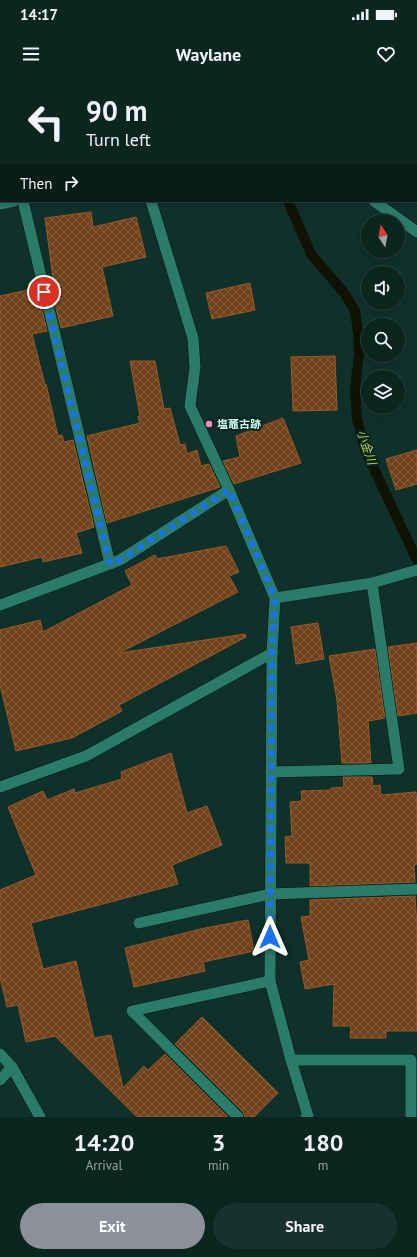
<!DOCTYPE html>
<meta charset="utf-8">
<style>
:root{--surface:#0b251f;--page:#19312c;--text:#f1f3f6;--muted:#9aa5a4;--line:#2b423d;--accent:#8c9099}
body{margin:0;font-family:"PT Sans","Noto Sans JP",sans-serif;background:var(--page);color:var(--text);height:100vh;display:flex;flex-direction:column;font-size:15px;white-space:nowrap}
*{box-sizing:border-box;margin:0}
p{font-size:13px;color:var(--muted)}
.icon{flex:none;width:22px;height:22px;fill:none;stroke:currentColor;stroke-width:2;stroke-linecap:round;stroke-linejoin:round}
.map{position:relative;height:1037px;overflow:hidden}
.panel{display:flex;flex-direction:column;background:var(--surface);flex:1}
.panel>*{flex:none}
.banner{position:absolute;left:0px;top:0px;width:417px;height:122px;box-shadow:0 2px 6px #0003,0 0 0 1px var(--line);background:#0b251f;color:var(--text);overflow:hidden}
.needle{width:26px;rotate:349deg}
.fabs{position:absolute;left:361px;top:134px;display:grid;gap:8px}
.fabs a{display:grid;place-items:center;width:44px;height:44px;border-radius:50%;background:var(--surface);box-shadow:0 2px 6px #0003,0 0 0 1px var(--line);font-size:20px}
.pin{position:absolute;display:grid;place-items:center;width:34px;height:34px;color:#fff;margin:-17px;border:2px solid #fff;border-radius:50%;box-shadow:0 1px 4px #0007}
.me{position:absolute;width:44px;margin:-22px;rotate:0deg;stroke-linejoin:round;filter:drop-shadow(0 0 3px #0008)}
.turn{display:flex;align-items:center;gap:14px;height:84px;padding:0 20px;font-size:18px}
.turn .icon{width:52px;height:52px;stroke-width:2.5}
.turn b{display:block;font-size:28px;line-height:34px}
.then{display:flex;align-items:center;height:38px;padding:0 20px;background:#0003;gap:8px;font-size:15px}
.eta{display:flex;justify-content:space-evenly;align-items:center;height:68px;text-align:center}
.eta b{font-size:24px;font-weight:800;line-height:28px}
.action{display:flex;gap:8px;margin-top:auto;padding:8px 20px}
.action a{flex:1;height:46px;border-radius:24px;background:var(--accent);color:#fff;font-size:16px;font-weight:800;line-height:46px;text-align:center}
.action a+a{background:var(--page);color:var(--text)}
.status{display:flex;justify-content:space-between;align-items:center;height:28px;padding:0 20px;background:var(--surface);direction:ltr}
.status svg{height:11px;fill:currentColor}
header{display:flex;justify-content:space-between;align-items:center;height:52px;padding:0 20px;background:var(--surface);font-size:18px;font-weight:800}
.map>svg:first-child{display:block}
</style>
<div class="status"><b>14:17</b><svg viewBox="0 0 49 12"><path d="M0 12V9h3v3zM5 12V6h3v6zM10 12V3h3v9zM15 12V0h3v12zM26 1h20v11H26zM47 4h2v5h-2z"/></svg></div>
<header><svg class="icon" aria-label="menu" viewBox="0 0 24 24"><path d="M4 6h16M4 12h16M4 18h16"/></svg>Waylane<svg class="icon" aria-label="heart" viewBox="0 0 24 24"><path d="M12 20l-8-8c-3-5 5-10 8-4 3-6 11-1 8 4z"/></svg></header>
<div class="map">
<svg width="417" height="1037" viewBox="0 0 417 1037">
<defs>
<pattern id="building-cross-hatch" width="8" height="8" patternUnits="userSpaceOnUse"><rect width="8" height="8" fill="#71411c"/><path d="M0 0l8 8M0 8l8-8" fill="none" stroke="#845e3d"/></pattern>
</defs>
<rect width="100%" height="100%" fill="#0f3129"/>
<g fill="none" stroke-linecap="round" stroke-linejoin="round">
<polyline stroke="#101204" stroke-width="10" points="288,121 311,174 345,214 355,231 358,253 359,273 355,309 357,339 365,370 417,480"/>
</g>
<g fill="url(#building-cross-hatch)" stroke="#995a29">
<polygon points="91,132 93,147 136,137 146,177 102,187 113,236 61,248 50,205 54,205 45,138"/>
<polygon points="250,203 255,230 212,239 206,213"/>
<polygon points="37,208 47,251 32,254 45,305 46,304 58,356 62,355 64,362 73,360 94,447 76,453 82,473 43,482 42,477 0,487 0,216"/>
<polygon points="335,276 337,330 293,331 291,277"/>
<polygon points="130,281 155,281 164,329 170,328 180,365 185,364 187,374 197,370 201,386 209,384 220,407 107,443 87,356 140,343 138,336 140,336"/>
<polygon points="283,338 301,383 234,404 223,381 240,377 236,356"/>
<polygon points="417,370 417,404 396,410 386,379"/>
<polygon points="226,466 239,492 229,496 238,512 119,573 245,554 246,557 119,625 122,631 72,658 16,671 0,605 0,550 40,540 43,552 132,505 125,491 155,475 157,479"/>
<polygon points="318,543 324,579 296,584 291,547"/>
<polygon points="417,563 417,633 398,636 388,567"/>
<polygon points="375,569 385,638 368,641 371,683 342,683 337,620 329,576"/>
<polygon points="171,673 187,733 207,726 222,765 172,785 178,804 31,843 43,889 76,881 94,958 111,955 123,1008 144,986 148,990 165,974 228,1037 137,1037 55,956 26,962 18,925 7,927 0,897 0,810 36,795 8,727 43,711 47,720 74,709 75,713 122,699 121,692"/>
<polygon points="343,697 372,697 373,706 380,705 381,715 416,712 417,726 417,784 414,785 415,802 310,806 310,783 286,783 285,757 292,756 290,722 302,721 301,711 331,710 331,708 344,707"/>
<polygon points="415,816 417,846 417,951 386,951 386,958 350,958 351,946 333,946 334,904 305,909 300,882 309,880 301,837 310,836 310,820"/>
<polygon points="248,840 254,871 203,882 205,891 134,907 125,868 205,848"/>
<polygon points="202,937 278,1013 254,1037 245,1037 243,1032 175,964"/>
</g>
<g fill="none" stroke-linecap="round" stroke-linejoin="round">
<defs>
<g id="minor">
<polyline points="23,121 110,484"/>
<polyline points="151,121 193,258 195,287 190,326 229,410 275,518 272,573 270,901 291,980 411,980 411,1037"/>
<polyline points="0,124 14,121"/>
<polyline points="275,518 372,503 417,490"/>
<polyline points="0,525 120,480 229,410"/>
<polyline points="271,692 399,689 372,503"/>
<polyline points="0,707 86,676 272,573"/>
<polyline points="139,843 270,814 417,809"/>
<polyline points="0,974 12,987 40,1037"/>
<polyline points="291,980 308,1036 306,1037"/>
<polyline points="0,1000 12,987"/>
<polyline points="238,1037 132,931 270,901"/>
</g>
<g id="tertiary">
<polyline points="164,0 167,1"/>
<polyline points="374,121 417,152"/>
</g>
</defs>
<use href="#minor" stroke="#081612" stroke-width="12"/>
<use href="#tertiary" stroke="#081612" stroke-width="12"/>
<use href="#minor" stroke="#2a7b69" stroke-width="11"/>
<use href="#tertiary" stroke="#2a7b69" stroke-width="11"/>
</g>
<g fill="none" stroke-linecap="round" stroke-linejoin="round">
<polyline stroke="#1a73e8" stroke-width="7" stroke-dasharray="0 12.6" points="44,212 110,484 120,480 229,410 275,518 272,573 270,857"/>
</g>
<circle fill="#fe8ebb" stroke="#04271f" stroke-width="1.5" cx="209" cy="344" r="4"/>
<g text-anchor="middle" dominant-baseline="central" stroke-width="4" stroke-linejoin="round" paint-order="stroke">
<g font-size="11" font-weight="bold" fill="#cffff1" stroke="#04271f" text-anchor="start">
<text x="217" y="344">塩竈古跡</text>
</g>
<g font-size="12" font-style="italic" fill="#c4d43c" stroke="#04271f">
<text transform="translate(367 367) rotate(71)">小金川</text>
</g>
</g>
</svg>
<div class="fabs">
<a><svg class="needle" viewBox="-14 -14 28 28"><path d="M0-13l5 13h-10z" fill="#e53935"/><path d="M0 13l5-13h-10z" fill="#9aa5a4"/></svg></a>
<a><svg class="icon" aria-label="sound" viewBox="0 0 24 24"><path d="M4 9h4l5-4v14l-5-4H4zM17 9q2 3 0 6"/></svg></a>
<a><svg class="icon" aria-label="search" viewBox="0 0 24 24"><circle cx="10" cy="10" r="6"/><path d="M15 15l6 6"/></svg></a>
<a><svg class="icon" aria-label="layers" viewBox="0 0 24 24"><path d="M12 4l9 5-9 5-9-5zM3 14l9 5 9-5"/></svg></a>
</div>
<div class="pin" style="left:44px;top:212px;background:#d93025"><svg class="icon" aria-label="arrive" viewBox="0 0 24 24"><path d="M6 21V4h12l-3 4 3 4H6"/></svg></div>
<svg class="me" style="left:270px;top:857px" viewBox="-20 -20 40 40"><path d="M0-17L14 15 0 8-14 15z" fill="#1a73e8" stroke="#fff" stroke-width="4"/></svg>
<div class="banner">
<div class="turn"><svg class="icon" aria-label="left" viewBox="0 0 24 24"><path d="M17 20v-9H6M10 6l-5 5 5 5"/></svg><div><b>90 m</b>Turn left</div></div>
<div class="then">Then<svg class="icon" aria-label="right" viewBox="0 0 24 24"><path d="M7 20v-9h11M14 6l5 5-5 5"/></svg></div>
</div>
</div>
<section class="panel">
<div class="eta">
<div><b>14:20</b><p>Arrival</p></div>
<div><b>3</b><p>min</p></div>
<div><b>180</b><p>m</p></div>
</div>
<div class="action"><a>Exit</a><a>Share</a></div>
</section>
